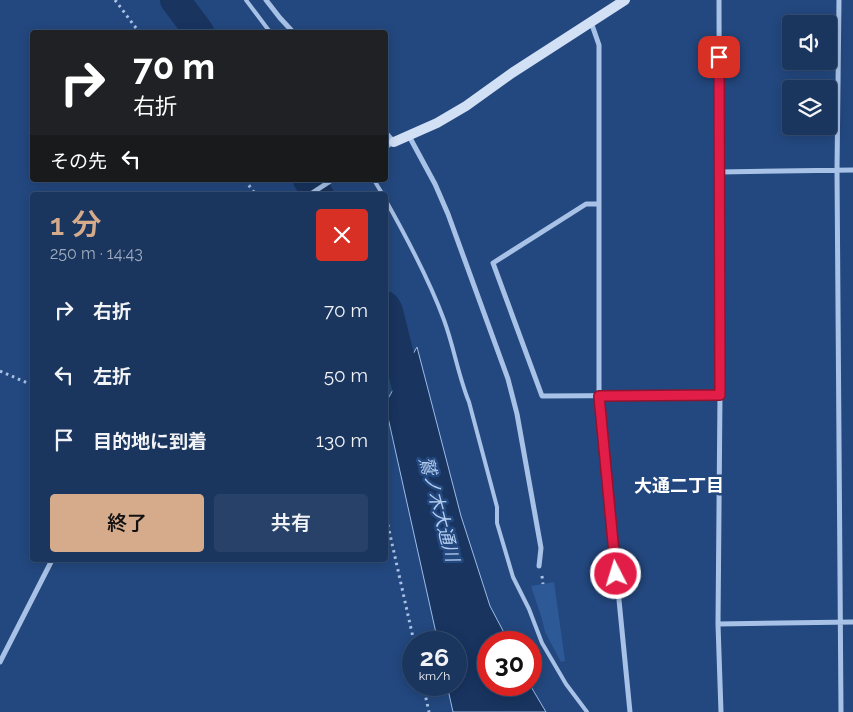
<!DOCTYPE html>
<html lang="ja">
<head>
<meta charset="utf-8">
<style>
  :root { --surface:#1a365f; --page:#274168; --text:#f1f3f6; --muted:#9fabbd; --line:#385074; --accent:#d6ab8b }
  body { margin:0; font-family:Raleway,"Noto Sans JP",sans-serif; background:var(--page); color:var(--text); height:100vh; display:flex; flex-direction:column; font-size:19px; white-space:nowrap }
  * { box-sizing:border-box; margin:0 }
  p { font-size:16px; color:var(--muted) }
  .icon { flex:none; width:28px; height:28px; fill:none; stroke:currentColor; stroke-width:2; stroke-linecap:round; stroke-linejoin:round }
  .map { position:relative; flex:1; overflow:hidden }
  .panel { position:absolute; left:30px; top:192px; width:358px; height:370px; display:flex; flex-direction:column; background:var(--surface); border-radius:5px; box-shadow:0 2px 12px #0003,0 0 0 1px var(--line) }
  .panel>* { flex:none }
  .guide { position:absolute; left:30px; top:30px; width:358px; height:152px; border-radius:5px; box-shadow:0 2px 12px #0003,0 0 0 1px var(--line); background:#202124; color:#fff; overflow:hidden }
  .controls { position:absolute; left:782px; top:15px; display:grid; gap:10px }
  .controls a { display:grid; place-items:center; width:55px; height:55px; border-radius:5px; background:var(--surface); box-shadow:0 2px 12px #0003,0 0 0 1px var(--line); font-size:25px }
  .speed { position:absolute; left:402px; top:631px; display:flex; gap:10px; font-size:25px; font-weight:700; text-align:center }
  .speed>* { display:grid; place-content:center; width:65px; height:65px; border-radius:50%; background:var(--surface); box-shadow:0 2px 12px #0003,0 0 0 1px var(--line); line-height:1 }
  .speed small { font-size:12px; font-weight:400 }
  .speed .limit { border:8px solid #d22; background:#fff; color:#111 }
  .pin { position:absolute; display:grid; place-items:center; width:42px; height:42px; color:#fff; margin:-21px; border-radius:10px; box-shadow:0 2px 8px #0006 }
  .me { position:absolute; width:55px; margin:-28px; rotate:355deg; stroke-linejoin:round; filter:drop-shadow(0 0 4px #0008) }
  .turn { display:flex; align-items:center; gap:18px; height:105px; padding:0 20px; font-size:22px }
  .turn .icon { width:65px; height:65px; stroke-width:2.5 }
  .turn b { display:block; font-size:35px; line-height:42px }
  .then { display:flex; align-items:center; height:48px; padding:0 20px; background:#0003; gap:10px; font-size:19px }
  .round { display:grid; place-items:center; flex:none; width:52px; height:52px; border-radius:5px; background:var(--page) }
  .headline { display:flex; align-items:center; justify-content:space-between; height:85px; padding:0 20px }
  h1 { font-size:30px; font-weight:600; line-height:38px; color:var(--accent) }
  .primary-button { display:flex; gap:10px; margin-top:auto; padding:10px 20px }
  .primary-button a { flex:1; height:58px; border-radius:5px; background:var(--accent); color:#111; font-size:20px; font-weight:600; line-height:58px; text-align:center }
  .primary-button a+a { background:var(--page); color:var(--text) }
  ul { padding:0; list-style:none }
  li { display:flex; align-items:center; gap:15px; height:65px; padding:0 20px }
  li div { flex:1 }
  li b { display:block; font-size:19px }
  li em { font-style:normal }
  .map>svg:first-child { display:block }
</style>
</head>
<body>
<div class="map">
<svg width="853" height="712" viewBox="0 0 853 712">
  <rect width="100%" height="100%" fill="#23487f"/>
  <path fill="#2d5997" d="M554 582 565 661 561 662 545 632 542 619 531 586Z"/>
  <path fill="#18345f" stroke="#9cbce8" d="M417 347 461 516 490 606 509 642H489V685H530L546 712H453L447 685H456V642H438L385 404Z"/>
  <g fill="none" stroke-linecap="round" stroke-linejoin="round">
    <path stroke="#18345f" stroke-width="30" d="M175 0 199 32
      M308 180 319 195
      M385 306 388 311 413 412"/>
    <path stroke="#a8c2e7" stroke-width="3" stroke-dasharray="2.5 4" stroke-linecap="butt" d="M115 0 139 32
      M245 180 256 195
      M0 371 32 385
      M385 512 414 642
      M542 576 543 584
      M423 685 429 712"/>
    <path stroke="#a8c2e7" stroke-width="4" d="M246 0 270 32
      M374 180 383 195
      M385 199C407 238 429 279 444 320 454 347 458 375 469 402L497 507V523L513 577 529 609 542 643 566 684 587 712"/>
    <path stroke="#a8c2e7" stroke-width="5" d="M266 0 280 18 293 32
      M719 0 720 395 718 624 721 712
      M839 0 837 170 841 712
      M591 22 599 45V396L630 712
      M385 132 394 142 385 147
      M409 136 435 184 448 214 508 379 517 414 541 548 539 566
      M720 172 853 170
      M309 195 332 180
      M598 204H586L493 263 542 396 720 395
      M718 624 853 622
      M0 662 52 560"/>
    <path stroke="#d2e0f6" stroke-width="10" d="M394 142 437 123 466 106 512 73 625 0"/>
  </g>
  <g fill="none" stroke-linecap="round" stroke-linejoin="round">
    <defs>
      <path id="route" d="M616 574 599 396 720 395 719 57"/>
    </defs>
    <use href="#route" stroke="#92132f" stroke-width="12"/>
    <use href="#route" stroke="#e11d48" stroke-width="9"/>
  </g>
  <g text-anchor="middle" stroke-width="5" stroke-linejoin="round" paint-order="stroke">
    <g font-size="18" font-weight="bold" fill="#fff" stroke="#23487f">
      <text x="679" y="492">大通二丁目</text>
    </g>
    <g font-size="18" font-style="italic" fill="#b3ccee" stroke="#23487f">
      <text transform="translate(439 509) rotate(75)" y="6">鷲ノ木大通川</text>
    </g>
  </g>
</svg>
<div class="controls">
<a><svg class="icon" aria-label="sound" viewBox="0 0 24 24"><path d="M4 9h4l5-4v14l-5-4H4zM17 9q2 3 0 6"/></svg></a>
<a><svg class="icon" aria-label="layers" viewBox="0 0 24 24"><path d="M12 4l9 5-9 5-9-5zM3 14l9 5 9-5"/></svg></a>
</div>
<div class="speed"><div>26<small>km/h</small></div><div class="limit">30</div></div>
<div class="pin" style="left:719px;top:57px;background:#d93025"><svg class="icon" aria-label="arrive" viewBox="0 0 24 24"><path d="M6 21V4h12l-3 4 3 4H6"/></svg></div>
<svg class="me" style="left:616px;top:574px" viewBox="-20 -20 40 40"><circle r="17" fill="#e11d48" stroke="#fff" stroke-width="3"/><path d="M0-11L8 9 0 5-8 9z" fill="#fff"/></svg>
<div class="guide">
<div class="turn"><svg class="icon" aria-label="right" viewBox="0 0 24 24"><path d="M7 20v-9h11M14 6l5 5-5 5"/></svg><div><b>70 m</b>右折</div></div>
<div class="then">その先<svg class="icon" aria-label="left" viewBox="0 0 24 24"><path d="M17 20v-9H6M10 6l-5 5 5 5"/></svg></div>
</div>
<section class="panel">
<div class="headline"><div><h1>1 分</h1><p>250 m · 14:43</p></div><a class="round" style="background:#d93025;color:#fff"><svg class="icon" aria-label="close" viewBox="0 0 24 24"><path d="M6 6l12 12M18 6L6 18"/></svg></a></div>
<ul>
<li><svg class="icon" aria-label="right" viewBox="0 0 24 24"><path d="M7 20v-9h11M14 6l5 5-5 5"/></svg><div><b>右折</b></div><em>70 m</em></li>
<li><svg class="icon" aria-label="left" viewBox="0 0 24 24"><path d="M17 20v-9H6M10 6l-5 5 5 5"/></svg><div><b>左折</b></div><em>50 m</em></li>
<li><svg class="icon" aria-label="arrive" viewBox="0 0 24 24"><path d="M6 21V4h12l-3 4 3 4H6"/></svg><div><b>目的地に到着</b></div><em>130 m</em></li>
</ul>
<div class="primary-button"><a>終了</a><a>共有</a></div>
</section>
</div>
</body>
</html>
